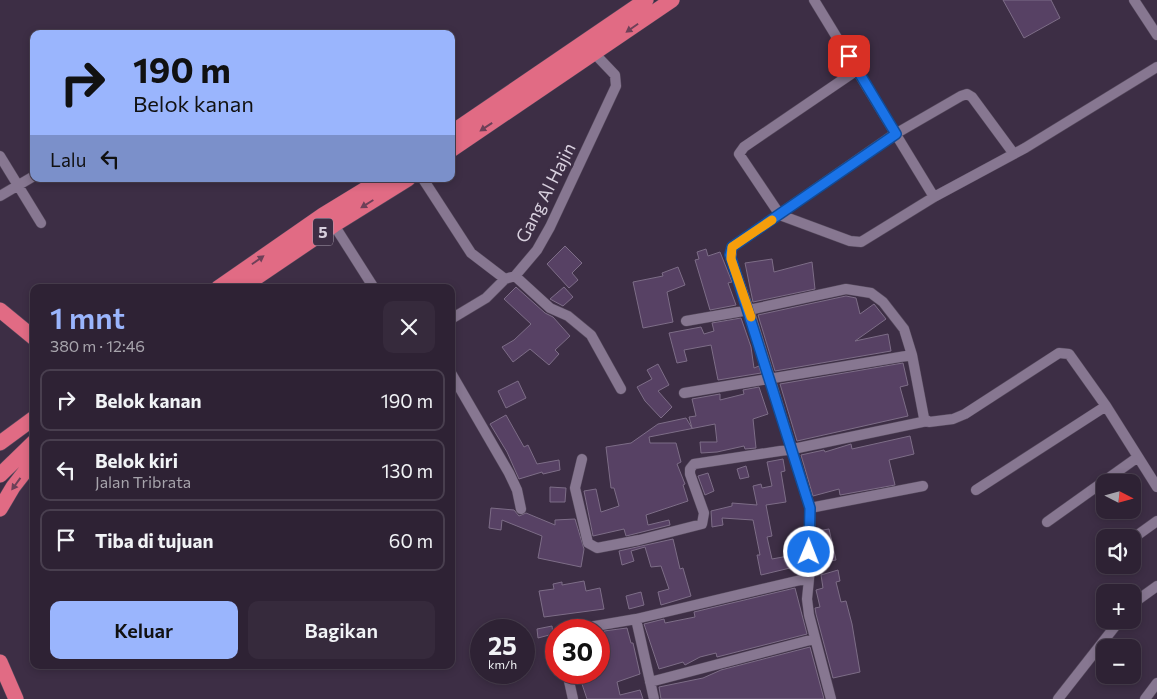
<!DOCTYPE html>
<html lang="id">
<head>
<meta charset="utf-8">
<style>
  :root { --surface:#2e2234; --page:#362a3c; --text:#f1f3f6; --muted:#a7a4ac; --line:#493f4f; --accent:#9ab5fd }
  body { margin:0; font-family:Commissioner,sans-serif; background:var(--page); color:var(--text); height:100vh; display:flex; flex-direction:column; font-size:19px; white-space:nowrap }
  * { box-sizing:border-box; margin:0 }
  p { font-size:16px; color:var(--muted) }
  .icon { flex:none; width:28px; height:28px; fill:none; stroke:currentColor; stroke-width:2; stroke-linecap:round; stroke-linejoin:round }
  .map { position:relative; flex:1; overflow:hidden }
  .details { position:absolute; left:30px; top:284px; width:425px; height:385px; display:flex; flex-direction:column; background:var(--surface); border-radius:10px; box-shadow:0 2px 8px #0003,0 0 0 1px var(--line) }
  .details>* { flex:none }
  .guide { position:absolute; left:30px; top:30px; width:425px; height:152px; border-radius:10px; box-shadow:0 2px 8px #0003,0 0 0 1px var(--line); background:#9ab5fd; color:#111; overflow:hidden }
  .needle { width:32px; rotate:96deg }
  .controls { position:absolute; left:1096px; top:474px; display:grid; gap:10px }
  .controls a { display:grid; place-items:center; width:45px; height:45px; border-radius:10px; background:var(--surface); box-shadow:0 2px 8px #0003,0 0 0 1px var(--line); font-size:25px }
  .speed { position:absolute; left:470px; top:619px; display:flex; gap:10px; font-size:25px; font-weight:700; text-align:center }
  .speed>* { display:grid; place-content:center; width:65px; height:65px; border-radius:50%; background:var(--surface); box-shadow:0 2px 8px #0003,0 0 0 1px var(--line); line-height:1 }
  .speed small { font-size:12px; font-weight:400 }
  .speed .limit { border:8px solid #d22; background:#fff; color:#111 }
  .pin { position:absolute; display:grid; place-items:center; width:42px; height:42px; color:#fff; margin:-21px; border-radius:10px; box-shadow:0 2px 8px #0006 }
  .me { position:absolute; width:55px; margin:-28px; rotate:1deg; stroke-linejoin:round; filter:drop-shadow(0 0 4px #0008) }
  .turn { display:flex; align-items:center; gap:18px; height:105px; padding:0 20px; font-size:22px }
  .turn .icon { width:65px; height:65px; stroke-width:2.5 }
  .turn b { display:block; font-size:35px; line-height:42px }
  .then { display:flex; align-items:center; height:48px; padding:0 20px; background:#0003; gap:10px; font-size:19px }
  .round { display:grid; place-items:center; flex:none; width:52px; height:52px; border-radius:10px; background:var(--page) }
  .overview { display:flex; align-items:center; justify-content:space-between; height:85px; padding:0 20px }
  h1 { font-size:30px; font-weight:600; line-height:38px; color:var(--accent) }
  .cta { display:flex; gap:10px; margin-top:auto; padding:10px 20px }
  .cta a { flex:1; height:58px; border-radius:10px; background:var(--accent); color:#111; font-size:20px; font-weight:600; line-height:58px; text-align:center }
  .cta a+a { background:var(--page); color:var(--text) }
  ul { padding:0; list-style:none }
  li { display:flex; align-items:center; gap:15px; height:62px; margin:0 10px 8px; padding:0 10px; border:2px solid var(--line); border-radius:10px }
  li div { flex:1 }
  li b { display:block; font-size:19px }
  li em { font-style:normal }
  .map>svg:first-child { display:block }
</style>
</head>
<body>
<div class="map">
<svg width="1157" height="699" viewBox="0 0 1157 699">
  <rect width="100%" height="100%" fill="#3d2e45"/>
  <path fill="#574164" stroke="#7d6d87" d="M1003 0H1051L1060 18 1024 38Z
    M565 246 582 263 572 273 578 280 569 288 547 264Z
    M706 249 708 256 720 252 732 282 728 283 736 305 710 310 695 260 699 259 697 252Z
    M772 259 774 272 812 262 815 289 753 302 745 263Z
    M678 267 685 285 667 292 673 322 643 328 633 282 663 276 662 273Z
    M516 287 545 313 553 317 570 336 555 350 559 354 549 365 530 349 513 362 502 347 514 340 531 324 504 299Z
    M564 287 573 297 563 306 550 299Z
    M846 296 856 298 860 314 874 304 886 319 855 341 888 334 891 351 775 371 758 315Z
    M741 318 751 347 754 368 759 366 761 373 718 380 711 345 684 350 687 361 677 363 669 333 701 327 704 334 714 331 712 323Z
    M903 363 908 385 900 387 908 416 797 441 780 384Z
    M658 364 669 385 658 391 672 407 661 418 645 401 637 387 652 379 647 370Z
    M518 381 526 398 506 408 498 391Z
    M759 387 768 414 753 419 756 448 745 449 744 446 717 452 701 453 700 442H717L715 424 649 437 650 443H676L681 462 677 464 685 484 683 485 688 501 646 515 648 525 669 520 670 525 626 536 624 529 593 536 584 491 596 489 601 512 619 506 614 488H611L606 447 631 443 658 424 686 418 692 428 689 417 696 416 692 399 720 394V400L744 394 743 390Z
    M506 415 524 447 528 445 537 464 559 460 560 470 543 474 542 472 519 479 507 452 490 424Z
    M910 436 914 454 889 460 895 485 840 495 839 489 813 496 801 455 824 450 825 452 851 444 852 449Z
    M783 459 785 471 781 472 786 502 766 505 772 536 767 537 772 559 788 556 790 568 761 575 757 555H760L753 520 722 518 723 525 712 527 711 511 732 506V503L757 505 753 486 761 484 762 488 772 486 767 462Z
    M746 466 749 477 740 479 737 469Z
    M708 473 714 491 705 495 698 476Z
    M550 487 566 488 565 502H550Z
    M491 508 514 510 519 516 526 513 555 525V520L575 519 584 549 581 567 538 558 542 536 502 520 501 530 489 528Z
    M829 529 836 560 818 563 817 531Z
    M673 539 680 569 683 568 691 596 661 605 658 592 669 589 661 566 651 567 645 547 631 551 634 561 622 565 619 551Z
    M838 570 840 581 836 582 841 602 846 601 852 624 860 672 833 678 816 614 815 608 820 607 816 590 823 588 821 575Z
    M584 581 586 591 600 588 604 609 544 617 539 591 554 589 553 584 562 582V585Z
    M795 588 807 634 717 657 716 653 700 657 685 665 683 662 659 669 644 624 664 619 665 623 695 617 694 612Z
    M641 592 644 605 629 609 626 596Z
    M552 626 553 634 538 638 537 629Z
    M627 628 631 643H633L640 674 617 682 620 695 640 690 643 699H587L578 672H599V650L608 649 604 631Z
    M810 647 824 699H661L659 687 703 678 721 670Z"/>
  <g fill="none" stroke-linecap="round" stroke-linejoin="round">
    <defs>
      <path id="street" d="M814 0 934 197
        M1134 0 1157 35
        M857 70 744 147 739 154 780 215 850 241 861 242 934 197 1025 148 1157 67
        M0 156 41 223
        M423 179 471 253 505 279
        M0 196 34 176
        M334 225 374 288
        M515 276 550 308 568 316 591 335 621 389
        M451 319 486 298 505 279 515 276 537 250 550 227 616 86 615 75 595 54
        M686 321 749 310 846 289 871 293 883 302 904 329 912 355 924 418 929 422 953 419 965 414 1059 353 1069 354 1106 406 1157 487
        M451 373 509 473 517 490 521 509
        M684 393 912 355
        M582 459 575 488 588 543 597 548 639 540 702 524 704 513 690 474V469L694 464 793 449 927 421
        M976 490 1106 406
        M810 508 923 486
        M1047 522 1138 457
        M1132 539 1157 521
        M1104 559H1105
        M1132 604 1157 586
        M636 619 654 699
        M572 630 636 619 809 578
        M567 672 573 699
        M650 682 814 639
        M831 699 809 615 807 599 810 569V508L749 310 731 259 732 247 890 137 961 96 967 94 972 97 1014 154
        M1058 699 1120 620
        M1145 699 1157 683"/>
      <path id="highway" d="M451 133 646 0
        M451 150 672 0
        M218 288 323 215 382 179
        M241 288 334 225 408 179
        M0 310 34 338
        M0 443 34 418
        M0 475 34 442
        M0 509 13 487 34 460
        M0 662 16 699"/>
    </defs>
    <use href="#street" stroke="#564a5d" stroke-width="11"/>
    <use href="#highway" stroke="#564a5d" stroke-width="16"/>
    <use href="#street" stroke="#877791" stroke-width="10"/>
    <use href="#highway" stroke="#e16b84" stroke-width="15"/>
  </g>
  <defs><path id="oneway-solid" d="M-6-.8H1V-3.2L6.5 0L1 3.2V.8H-6Z" transform="scale(1.25)"/></defs>
  <g fill="#6e4058">
    <use href="#oneway-solid" transform="translate(632 28) rotate(145)"/>
    <use href="#oneway-solid" transform="translate(486 127) rotate(146)"/>
    <use href="#oneway-solid" transform="translate(367 204) rotate(148)"/>
    <use href="#oneway-solid" transform="translate(258 260) rotate(-35)"/>
    <use href="#oneway-solid" transform="translate(16 484) rotate(126)"/>
  </g>
  <g fill="none" stroke-linecap="round" stroke-linejoin="round">
    <defs>
      <path id="route" d="M809 552 810 508 730 255 732 247 896 134 849 56"/>
    </defs>
    <use href="#route" stroke="#114b97" stroke-width="12"/>
    <use href="#route" stroke="#1a73e8" stroke-width="9"/>
    <path stroke="#f59e0b" stroke-width="9" d="M751 317 731 259 732 247 772 220"/>
  </g>
  <g text-anchor="middle" stroke-width="5" stroke-linejoin="round" paint-order="stroke">
    <rect fill="#3d2e45" stroke="#aa9fb0" stroke-width="1" x="313" y="218.5" width="20" height="27" rx="4"/>
    <g font-size="16" font-weight="bold" fill="#d8d0de">
      <text x="323" y="238">5</text>
    </g>
    <g font-size="18" fill="#d8d0de" stroke="#3d2e45">
      <text transform="translate(546 193) rotate(-63)" y="6">Gang Al Hajin</text>
    </g>
  </g>
</svg>
<div class="controls">
<a><svg class="needle" viewBox="-14 -14 28 28"><path d="M0-13l5 13h-10z" fill="#e53935"/><path d="M0 13l5-13h-10z" fill="#a7a4ac"/></svg></a>
<a><svg class="icon" aria-label="sound" viewBox="0 0 24 24"><path d="M4 9h4l5-4v14l-5-4H4zM17 9q2 3 0 6"/></svg></a>
<a>+</a>
<a>−</a>
</div>
<div class="speed"><div>25<small>km/h</small></div><div class="limit">30</div></div>
<div class="pin" style="left:849px;top:56px;background:#d93025"><svg class="icon" aria-label="arrive" viewBox="0 0 24 24"><path d="M6 21V4h12l-3 4 3 4H6"/></svg></div>
<svg class="me" style="left:809px;top:552px" viewBox="-20 -20 40 40"><circle r="17" fill="#1a73e8" stroke="#fff" stroke-width="3"/><path d="M0-11L8 9 0 5-8 9z" fill="#fff"/></svg>
<div class="guide">
<div class="turn"><svg class="icon" aria-label="right" viewBox="0 0 24 24"><path d="M7 20v-9h11M14 6l5 5-5 5"/></svg><div><b>190 m</b>Belok kanan</div></div>
<div class="then">Lalu<svg class="icon" aria-label="left" viewBox="0 0 24 24"><path d="M17 20v-9H6M10 6l-5 5 5 5"/></svg></div>
</div>
<section class="details">
<div class="overview"><div><h1>1 mnt</h1><p>380 m · 12:46</p></div><a class="round"><svg class="icon" aria-label="close" viewBox="0 0 24 24"><path d="M6 6l12 12M18 6L6 18"/></svg></a></div>
<ul>
<li><svg class="icon" aria-label="right" viewBox="0 0 24 24"><path d="M7 20v-9h11M14 6l5 5-5 5"/></svg><div><b>Belok kanan</b></div><em>190 m</em></li>
<li><svg class="icon" aria-label="left" viewBox="0 0 24 24"><path d="M17 20v-9H6M10 6l-5 5 5 5"/></svg><div><b>Belok kiri</b><p>Jalan Tribrata</p></div><em>130 m</em></li>
<li><svg class="icon" aria-label="arrive" viewBox="0 0 24 24"><path d="M6 21V4h12l-3 4 3 4H6"/></svg><div><b>Tiba di tujuan</b></div><em>60 m</em></li>
</ul>
<div class="cta"><a>Keluar</a><a>Bagikan</a></div>
</section>
</div>
</body>
</html>
